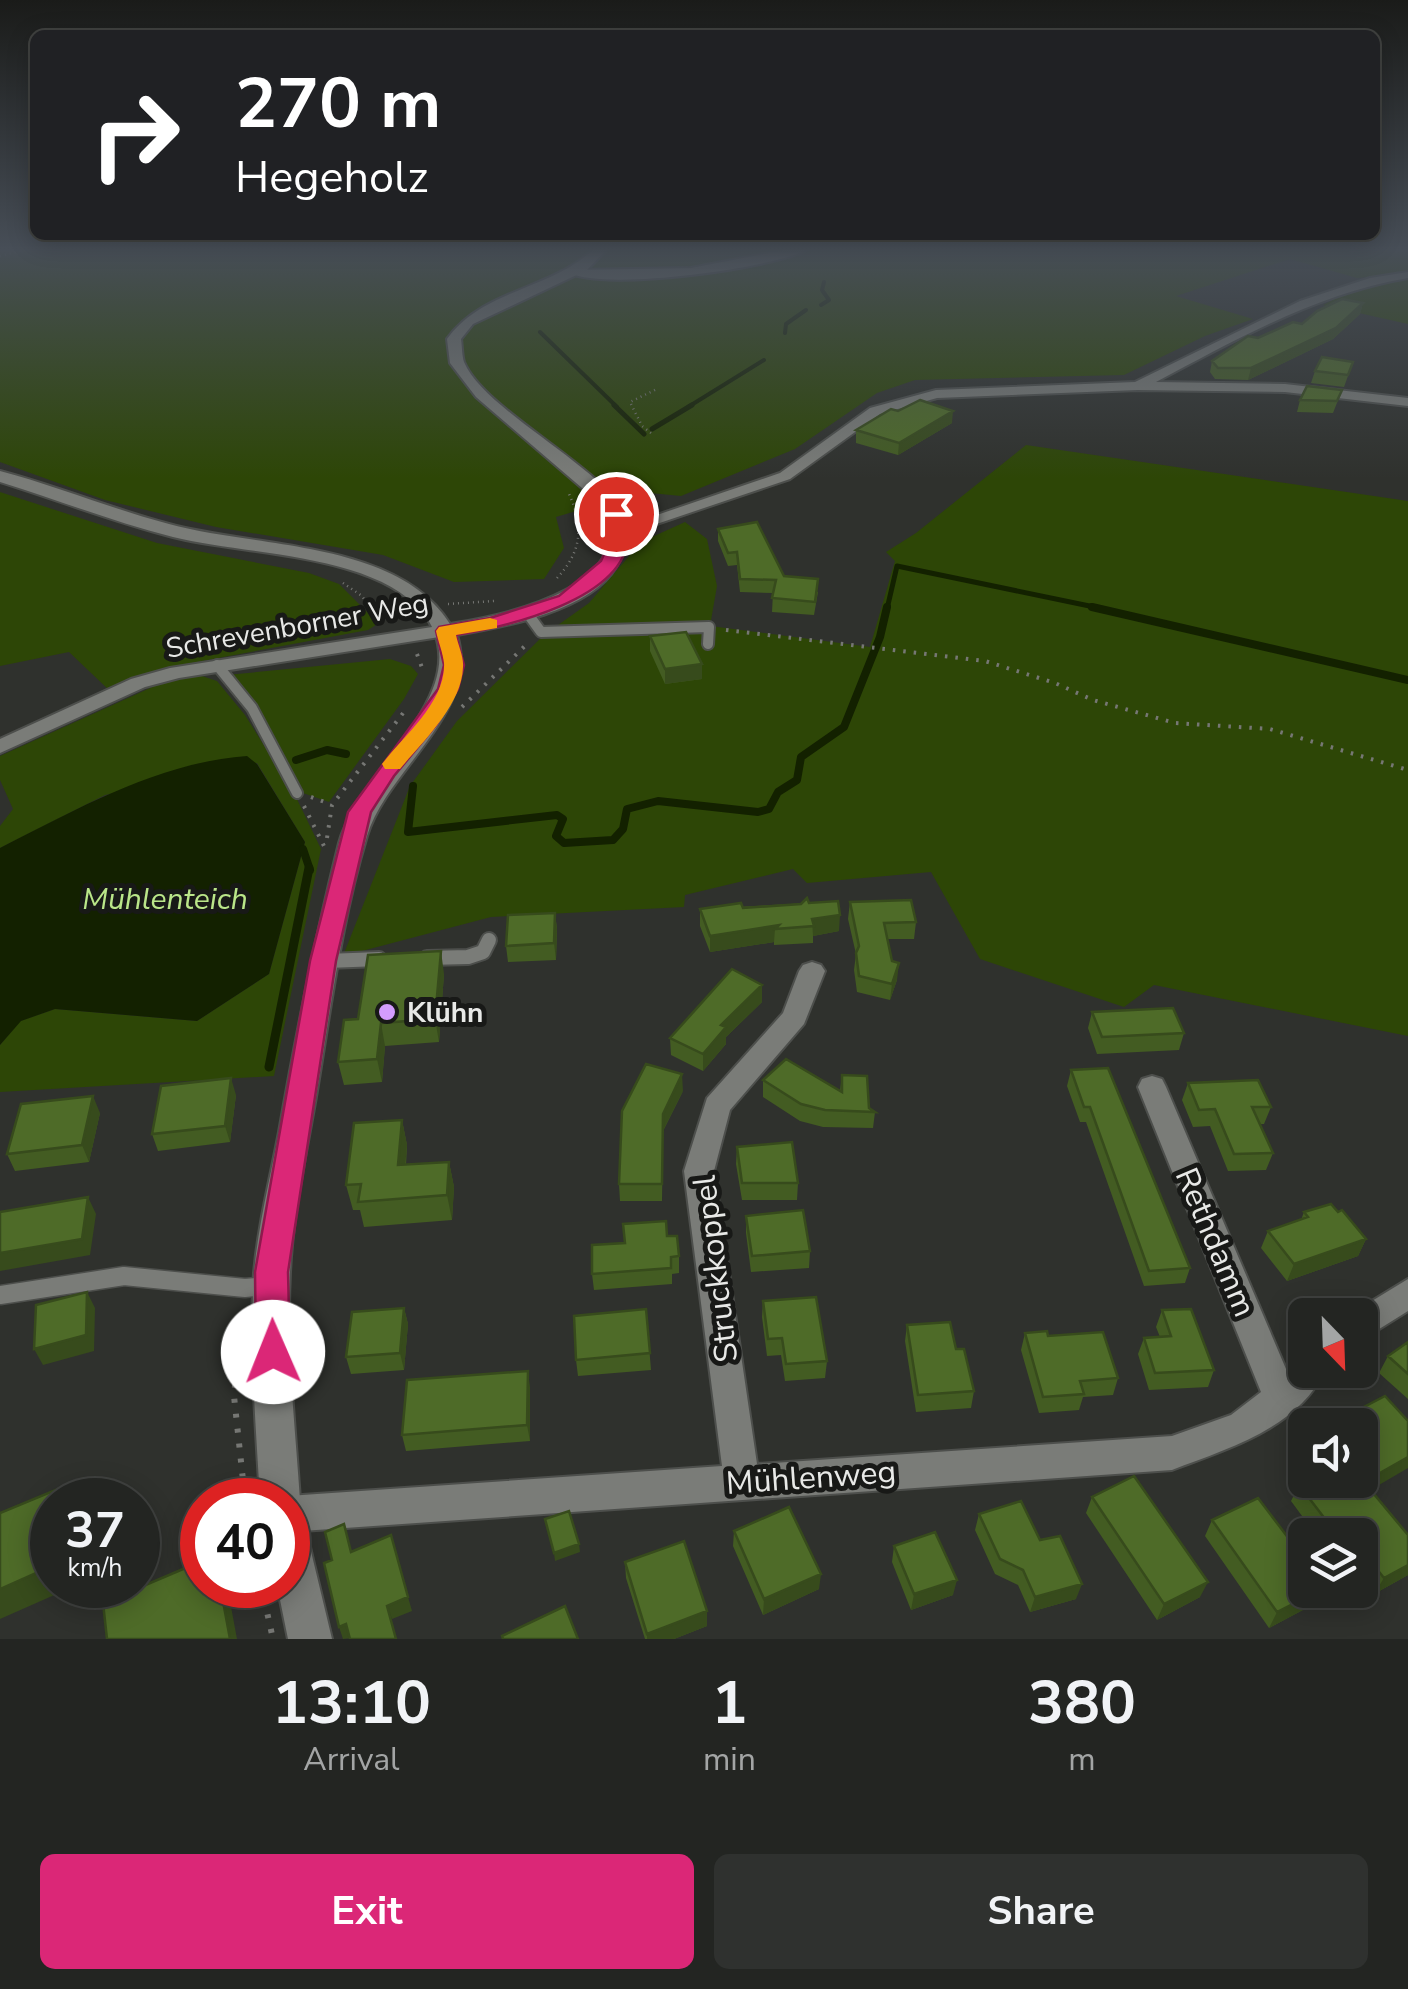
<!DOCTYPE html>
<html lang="en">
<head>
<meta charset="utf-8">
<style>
  :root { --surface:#232522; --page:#2f312f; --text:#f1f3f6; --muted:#a3a5a5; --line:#404240; --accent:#db2777 }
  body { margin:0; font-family:"Nunito Sans",sans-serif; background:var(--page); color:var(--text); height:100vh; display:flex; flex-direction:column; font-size:38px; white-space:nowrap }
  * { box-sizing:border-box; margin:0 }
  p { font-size:32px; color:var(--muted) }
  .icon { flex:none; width:55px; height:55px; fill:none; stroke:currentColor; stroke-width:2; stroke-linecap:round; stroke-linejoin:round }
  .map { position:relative; height:1639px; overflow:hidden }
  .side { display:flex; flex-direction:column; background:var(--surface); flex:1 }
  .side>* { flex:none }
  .banner { position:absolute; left:30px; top:30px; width:1350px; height:210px; border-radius:15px; box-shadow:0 5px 25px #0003,0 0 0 2px var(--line); background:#202124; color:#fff; overflow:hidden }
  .needle { width:65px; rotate:157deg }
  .controls { position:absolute; left:1288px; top:1298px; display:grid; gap:20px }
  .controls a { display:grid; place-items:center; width:90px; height:90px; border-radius:15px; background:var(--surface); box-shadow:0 5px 25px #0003,0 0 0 2px var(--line); font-size:50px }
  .speed { position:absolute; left:30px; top:1478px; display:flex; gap:20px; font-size:50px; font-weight:700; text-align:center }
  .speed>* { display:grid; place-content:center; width:130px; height:130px; border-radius:50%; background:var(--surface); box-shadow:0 5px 25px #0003,0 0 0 2px var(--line); line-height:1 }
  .speed small { font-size:25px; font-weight:400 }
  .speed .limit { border:15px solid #d22; background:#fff; color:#111 }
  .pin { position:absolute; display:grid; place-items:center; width:85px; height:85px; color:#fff; margin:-42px; border:5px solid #fff; border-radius:50%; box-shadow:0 2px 10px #0007 }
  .me { position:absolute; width:110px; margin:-55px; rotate:359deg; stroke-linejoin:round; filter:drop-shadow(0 0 8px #0008) }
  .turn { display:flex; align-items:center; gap:35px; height:210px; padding:0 40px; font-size:45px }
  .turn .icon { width:130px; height:130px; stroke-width:2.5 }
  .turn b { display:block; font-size:70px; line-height:85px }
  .eta { display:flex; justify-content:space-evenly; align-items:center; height:170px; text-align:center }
  .eta b { font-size:60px; font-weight:700; line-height:70px }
  .cta { display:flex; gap:20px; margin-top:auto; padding:20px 40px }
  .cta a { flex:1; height:115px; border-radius:15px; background:var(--accent); color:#fff; font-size:40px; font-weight:700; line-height:115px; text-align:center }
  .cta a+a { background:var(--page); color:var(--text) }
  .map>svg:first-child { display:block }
</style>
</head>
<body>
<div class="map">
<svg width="1408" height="1639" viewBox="0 0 1408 1639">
  <rect width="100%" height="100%" fill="#2f312d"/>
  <path fill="#2d4606" d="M0 249H1408V324L1323 305 1380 276 1357 278 1290 259 1176 296 1253 319 1205 336 1124 375 915 380 877 393 795 449 681 496 640 492 556 517 564 548 544 579 454 582 383 555 216 527 105 500 0 462Z
    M1026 445 1408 501V1036L1154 985 1124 1007 980 959 931 872 807 883 793 869 685 895 684 907 491 917 343 956 410 786 457 721 544 635 589 603 641 542 685 522 707 539 717 586 710 626 870 647 895 561 886 552 916 533Z
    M0 492 157 543 309 573 339 584 369 614 385 619 368 630 186 664 110 691 69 652 0 666Z
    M390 659 411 666 418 674 404 699 329 802 300 792 227 675Z
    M199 675 217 681 245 715 295 795 321 849 274 1076 0 1092V1045L20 1021 55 1009 197 1021 269 974 305 842 257 763 105 795 0 848V826L13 809 0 780V756L159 684Z"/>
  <path fill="#132100" d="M247 756 257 764 305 842 269 974 197 1021 55 1009 21 1021 0 1045V848C77 809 160 762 247 756Z"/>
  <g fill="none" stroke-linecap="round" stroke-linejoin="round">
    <path stroke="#132100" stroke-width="4" d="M821 305 829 300 822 290 824 282
      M540 332 617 407
      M785 333 786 324 806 310
      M688 407 764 360"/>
    <path stroke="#132100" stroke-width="5" d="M614 405 644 434
      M652 429 692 405
      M887 609 897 566 1104 609"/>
    <path stroke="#132100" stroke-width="8" d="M1092 607 1408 680
      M296 760 327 750 346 754
      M413 786 408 832 557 815 563 819 556 836 564 843 613 840 623 829 627 809 658 801 758 812 769 809 778 792 797 780 801 757 844 727 880 637 887 607
      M303 849 310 870"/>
    <path stroke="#132100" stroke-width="9" d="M269 1067 309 868"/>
    <defs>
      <path id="service-far2" d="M528 614 541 632 709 627 708 644
        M217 665 252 708 297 793"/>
      <path id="service-far1" d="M427 958 468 957 483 952 489 940
        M327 961 379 959"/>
      <path id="service" d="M0 1295 124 1276 245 1288 268 1286"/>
      <path id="minor" d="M790 249H808C773 269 605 291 570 273L576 270 691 268Z
        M1408 272V278C1316 294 1237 339 1156 382L1285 384 1408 398V406L1285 392 1138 390 937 398 880 414 790 479 627 534 621 535 613 530 780 473 870 408 936 390 1135 382 1300 301 1370 278Z
        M445 625 452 627V635L179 678 145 687 0 753V739L131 679 170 668Z
        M812 962 821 965 825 971 804 1024 730 1110 714 1171 757 1464 1172 1436 1231 1415 1261 1392 1138 1087 1142 1079 1152 1076 1162 1079 1166 1087 1286 1369 1305 1356V1370H1325C1299 1428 1227 1449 1172 1470L288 1532V1500H278L288 1496 722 1466 684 1171 707 1098 783 1013 799 971 803 965Z
        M1408 1279V1311L1360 1341V1315H1349Z"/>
      <path id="tertiary" d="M594 249H607L587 270 473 324 461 339C462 346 462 356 464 362 485 413 619 475 628 523 631 539 624 553 616 567 590 611 504 627 457 635 481 712 387 769 367 836 342 918 331 1007 317 1091 307 1151 293 1211 290 1272 286 1348 295 1424 300 1500L294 1514 288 1517V1500H260C256 1425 249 1349 254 1273 258 1226 270 1179 279 1132 296 1035 315 939 339 843 358 771 485 687 422 612 374 553 243 555 173 537 114 522 58 500 0 482V471C57 486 112 509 169 524 255 548 398 540 450 624 508 615 652 584 596 500L476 397 450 363 447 339C483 289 551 290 594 249Z
        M288 1522 303 1528 309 1543 332 1639H288L277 1585H288Z"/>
    </defs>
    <use href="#service-far2" stroke="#4d4f4c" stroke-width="14"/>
    <use href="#service-far1" stroke="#4d4f4c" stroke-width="18"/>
    <use href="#service" stroke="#4d4f4c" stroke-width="21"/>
    <use href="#minor" stroke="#4d4f4c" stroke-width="4"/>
    <use href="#tertiary" stroke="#4d4f4c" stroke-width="4"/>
    <path stroke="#767774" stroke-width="2.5" stroke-dasharray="1 4" stroke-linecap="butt" d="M0 256 27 249
      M651 433 642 426 630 402 657 389
      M557 578C582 551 584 527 569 494
      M343 583 362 596 371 609
      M448 604 494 601"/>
    <path stroke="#767774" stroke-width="4" stroke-dasharray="2.5 8" stroke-linecap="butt" d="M369 607 372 611 406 616
      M726 630 985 661 1055 683 1093 700 1175 723 1270 729 1408 770
      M417 654 424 673
      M462 707 527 644
      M311 797 330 804
      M304 806 324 846
      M327 838 332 805 407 708"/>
    <path stroke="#767774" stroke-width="6" stroke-dasharray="4 11" stroke-linecap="butt" d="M238 1354 234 1396 245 1499
      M261 1585 273 1639"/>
    <use href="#service-far2" stroke="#7a7c78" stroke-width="10"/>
    <use href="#service-far1" stroke="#7a7c78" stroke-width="14"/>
    <use href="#service" stroke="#7a7c78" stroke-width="18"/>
    <use href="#minor" fill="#7a7c78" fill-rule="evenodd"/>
    <use href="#tertiary" fill="#7a7c78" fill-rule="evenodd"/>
  </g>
  <path fill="#435c22" d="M1363 303 1360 314 1333 339 1248 380 1215 379 1210 372 1212 361 1302 324Z
    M1353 362 1344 387 1311 383 1315 371Z
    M1342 390 1333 413 1297 412 1300 400Z
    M952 423 898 455 856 443V430Z
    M718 529 784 576 818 592 814 615 772 612 773 593 740 592 737 565 728 566 718 541Z
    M650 636 702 679 665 684 650 651Z
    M850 902 916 922 914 939H887L897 980 890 1000 857 992 854 970 856 954 848 919Z
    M809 903 839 931 813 936V943L774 945V942L710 952 700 926V909Z
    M555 913 557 929 556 960 508 962 506 946Z
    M444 974 439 1042 385 1046 382 1082 344 1085 338 1062 358 1019Z
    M762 985V1002L726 1037V1044L703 1071 671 1055 670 1038Z
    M1092 1012 1184 1033 1179 1050 1097 1054 1088 1028Z
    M1071 1070 1190 1268 1185 1283 1144 1286 1086 1122H1080L1067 1086Z
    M842 1075 869 1108 875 1112 873 1128 823 1127 800 1121 763 1097V1080L840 1091Z
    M1188 1083 1271 1107 1264 1124H1260L1273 1153 1266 1170 1228 1171 1210 1126 1193 1127 1182 1100Z
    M683 1091 663 1131 662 1201H620L619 1184Z
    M236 1095 230 1142 158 1151 152 1134Z
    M100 1113 89 1162 15 1171 7 1154Z
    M402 1120 407 1145 406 1165 449 1162 454 1187 452 1220 364 1227 360 1210H353L346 1185Z
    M737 1147 798 1183 797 1200H742L736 1164Z
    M1304 1212H1338L1366 1239 1358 1256 1287 1281 1261 1248 1268 1231 1301 1220Z
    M746 1216 810 1251 809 1268 751 1272 746 1233Z
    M667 1236 679 1256V1273L672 1274V1284L594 1290 592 1274 624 1243Z
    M763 1301 827 1361 825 1378 785 1381 781 1355 767 1356 762 1317Z
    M404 1308 408 1324 404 1370 351 1374 346 1357Z
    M646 1309 651 1370 578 1376 576 1360Z
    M1162 1310 1214 1370 1208 1387 1149 1390 1138 1354 1144 1338 1160 1337 1156 1327Z
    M907 1325 956 1349 974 1391 971 1408 916 1412 905 1341Z
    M1025 1333 1048 1336 1118 1378 1113 1395 1083 1397 1079 1410 1039 1413 1021 1350Z
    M1408 1342V1399L1379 1373 1388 1356Z
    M530 1387V1441L406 1451 402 1435Z
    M1385 1396 1370 1490 1408 1535V1575L1374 1594 1360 1576V1535H1316L1291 1501 1296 1491 1293 1488 1301 1472 1305 1470V1480H1360V1425H1339L1343 1418Z
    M1092 1497 1200 1597 1157 1620 1086 1513Z
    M979 1514 1040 1540 1076 1599 1030 1612 1018 1585 995 1574 975 1530Z
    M1212 1520 1316 1603 1269 1628 1205 1536Z
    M734 1531 819 1589 763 1615 733 1546Z
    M894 1546 953 1595 911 1610 892 1562Z
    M625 1562 707 1626 674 1639H645L626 1578Z"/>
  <path fill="#374b1c" d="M1363 303 1360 314 1333 339 1248 380 1251 368Z
    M953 411 952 423 898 455 899 443Z
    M702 664V679L665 684V669Z
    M555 913 557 929 556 960 554 943Z
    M840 915 839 931 813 936 812 919Z
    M779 925 775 929 774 942 710 952V936Z
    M441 951 444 974 439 1042 435 1019Z
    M899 963 897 980 890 1000 892 984Z
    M762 985V1002L726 1037V1044L703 1071V1054L721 1025Z
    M381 1023 385 1046 382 1082 377 1059Z
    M682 1074 683 1091 663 1131 662 1201 663 1114Z
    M231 1078 236 1095 230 1142 225 1126Z
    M93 1096 100 1113 89 1162 82 1145Z
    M402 1120 407 1145 403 1191 398 1165Z
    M449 1162 454 1187 452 1220 447 1195Z
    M88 1197 96 1214 90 1255 0 1271V1253Z
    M1366 1239 1358 1256 1287 1281 1294 1264Z
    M87 1292 95 1308 94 1351 43 1365 34 1349Z
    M404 1308 408 1324 404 1370 400 1353Z
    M528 1371 530 1387V1441L527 1425Z
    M1408 1457V1468L1355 1499 1364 1482Z
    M82 1479 93 1500H85Z
    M1341 1523 1334 1535H1328L1332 1528Z
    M579 1544 580 1552 555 1561 554 1553Z
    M1408 1565V1575L1374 1594 1384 1578Z
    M52 1566V1585H77L0 1619V1589Z
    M821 1574 819 1589 763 1615 764 1599Z
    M957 1580 953 1595 911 1610 914 1594Z
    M1208 1582 1200 1597 1157 1620 1164 1604Z
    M1082 1584 1076 1599 1030 1612 1035 1597Z
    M220 1585H227L237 1639H230Z
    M1320 1590H1324L1316 1603 1269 1628 1277 1612Z
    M408 1597 412 1611 392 1619 387 1606Z
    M707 1611V1626L674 1639H647V1634Z
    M346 1624 351 1638 343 1639 339 1627Z"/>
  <path fill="#4e6b28" stroke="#374b1c" stroke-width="2.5" d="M1342 299 1363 303 1336 328 1251 368H1218L1212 361 1248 336 1258 338 1293 322 1302 324 1317 311Z
    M1322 357 1353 362 1348 375 1315 371Z
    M1307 386 1342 390 1337 401 1300 400Z
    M920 400 953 411 899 443 856 430 891 409 898 411Z
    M757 522 784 576 818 579 815 602 772 598 776 580 740 579 737 552 728 553 718 529Z
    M686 632 702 664 665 669 650 636Z
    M807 898 809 903 838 901 840 915 812 919 814 926 775 929 779 925 710 936 700 909 741 903 743 908 801 904Z
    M911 900 916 922 884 923 892 961 899 963 892 984 859 976 856 953 859 946 850 902Z
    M555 913 554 943 506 946 508 915Z
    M441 951 435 1019 381 1023 377 1059 338 1062 344 1020 358 1019 368 955Z
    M732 969 762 985 721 1025 726 1027 703 1054 670 1038Z
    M1173 1008 1184 1033 1102 1037 1092 1012Z
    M786 1059 842 1092V1075L867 1076 869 1108 875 1112 825 1110 801 1104 763 1080Z
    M646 1064 682 1074 663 1114 662 1184H619L622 1111Z
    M1108 1068 1190 1268 1149 1271 1090 1107H1084L1071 1070Z
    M231 1078 225 1126 152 1134 161 1086Z
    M1258 1080 1271 1107H1252L1273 1153 1234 1154 1215 1109 1199 1110 1188 1083Z
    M93 1096 82 1145 7 1154 21 1104Z
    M402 1120 398 1165 449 1162 447 1195 358 1202 361 1184 346 1185 354 1123Z
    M792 1142 798 1183H742L737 1147Z
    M88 1197 82 1239 0 1253V1212Z
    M1331 1204 1338 1212 1342 1210 1366 1239 1294 1264 1268 1231 1308 1217 1304 1212Z
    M803 1210 810 1251 752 1256 746 1216Z
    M666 1221 667 1236H677L679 1256 671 1257V1268L592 1274V1245L625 1243 623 1224Z
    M87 1292 86 1335 34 1349 36 1305Z
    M816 1297 827 1361 786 1364 782 1338 768 1339 763 1301Z
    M404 1308 400 1353 346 1357 352 1312Z
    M646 1309 650 1353 576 1360 574 1316Z
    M1191 1309 1214 1370 1155 1373 1144 1338 1171 1336 1162 1310Z
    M950 1322 956 1349H964L974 1391 918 1395 907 1325Z
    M1047 1331 1048 1336 1103 1332 1118 1378 1080 1381 1084 1394 1043 1397 1025 1333Z
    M1408 1342V1374L1388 1356Z
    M528 1371 527 1425 402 1435 407 1380Z
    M1385 1396 1408 1421V1457L1364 1482 1408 1535V1565L1384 1578 1360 1548V1535H1350L1341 1523 1332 1528 1299 1485 1308 1480H1360V1442L1363 1441 1360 1438V1425H1349L1343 1418Z
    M1134 1476 1208 1582 1164 1604 1092 1497Z
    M82 1479 85 1500H52V1566L0 1589V1513Z
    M1258 1498 1305 1560V1590H1320L1277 1612 1212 1520Z
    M1021 1501 1040 1540 1060 1536 1082 1584 1035 1597 1023 1570 1000 1559 979 1514Z
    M789 1507 821 1574 764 1599 734 1531Z
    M569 1511 579 1544 554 1553 545 1519Z
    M344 1524 351 1552 391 1535 408 1597 387 1606 396 1639H350L346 1624 339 1627 324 1563 332 1560 325 1532Z
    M935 1532 957 1580 914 1594 894 1546Z
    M684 1541 707 1611 647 1634 625 1562Z
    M202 1561V1585H220L230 1639H107L103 1603Z
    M565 1606 578 1639H503L502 1636Z"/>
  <linearGradient id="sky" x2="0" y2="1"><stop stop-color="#1a1b19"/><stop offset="0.52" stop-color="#474e57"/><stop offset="1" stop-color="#474e57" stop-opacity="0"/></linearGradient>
  <rect width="1408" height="479" fill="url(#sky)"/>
  <path fill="#db2777" stroke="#8e194d" stroke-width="2.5" d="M616 509 624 514C626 521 628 530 628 537 625 600 505 627 456 635L464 665 458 689 437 724 394 776 371 812 336 961 288 1272 290 1352 285 1362 273 1367 261 1362 256 1352 255 1272 310 961 348 812 438 689 444 665 436 631 439 627 490 618 559 596 601 561 611 539 608 514Z"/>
  <path fill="#f59e0b" d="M490 618 497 620V628L456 635C458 645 464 657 463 667 462 705 423 741 400 769H385L382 764C403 736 446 702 444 663 443 653 438 641 436 631L439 627Z"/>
  <circle fill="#d39cfd" stroke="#181917" stroke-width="4" cx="387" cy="1012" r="10"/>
  <g text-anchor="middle" stroke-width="10" stroke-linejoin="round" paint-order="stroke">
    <g font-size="28" fill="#e8e9e7" stroke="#181917">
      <text transform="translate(297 625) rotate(-10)" y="10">Schrevenborner Weg</text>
    </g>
    <g font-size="28" font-weight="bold" fill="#e8e9e7" stroke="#181917" text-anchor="start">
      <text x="407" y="1022">Klühn</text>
    </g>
    <g font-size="30" font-style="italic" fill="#bae689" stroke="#181917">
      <text x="165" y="909">Mühlenteich</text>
    </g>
    <g font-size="32" fill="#e8e9e7" stroke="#181917">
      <text transform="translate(1216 1242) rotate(67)" y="11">Rethdamm</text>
      <text transform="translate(715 1269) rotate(-97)" y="11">Struckkoppel</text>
      <text transform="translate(811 1477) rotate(-4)" y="11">Mühlenweg</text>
    </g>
  </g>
</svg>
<div class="controls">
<a><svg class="needle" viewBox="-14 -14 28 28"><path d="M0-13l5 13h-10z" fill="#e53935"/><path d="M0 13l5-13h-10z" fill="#a3a5a5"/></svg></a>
<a><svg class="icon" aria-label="sound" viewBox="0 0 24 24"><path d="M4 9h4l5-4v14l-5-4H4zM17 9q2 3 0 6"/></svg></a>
<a><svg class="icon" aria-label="layers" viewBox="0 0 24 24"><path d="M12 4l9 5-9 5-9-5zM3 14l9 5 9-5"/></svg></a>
</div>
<div class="speed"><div>37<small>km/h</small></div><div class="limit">40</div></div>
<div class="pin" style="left:616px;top:514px;background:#d93025"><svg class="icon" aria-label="arrive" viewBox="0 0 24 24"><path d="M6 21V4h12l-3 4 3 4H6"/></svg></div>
<svg class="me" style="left:273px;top:1352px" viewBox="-20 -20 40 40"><circle r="19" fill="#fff"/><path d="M0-13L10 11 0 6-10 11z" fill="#db2777"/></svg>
<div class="banner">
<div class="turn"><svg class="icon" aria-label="right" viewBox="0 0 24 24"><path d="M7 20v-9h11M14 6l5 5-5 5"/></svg><div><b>270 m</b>Hegeholz</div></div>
</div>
</div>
<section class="side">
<div class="eta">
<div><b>13:10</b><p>Arrival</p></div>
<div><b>1</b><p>min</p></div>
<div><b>380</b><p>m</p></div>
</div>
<div class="cta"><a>Exit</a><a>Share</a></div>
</section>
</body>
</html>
